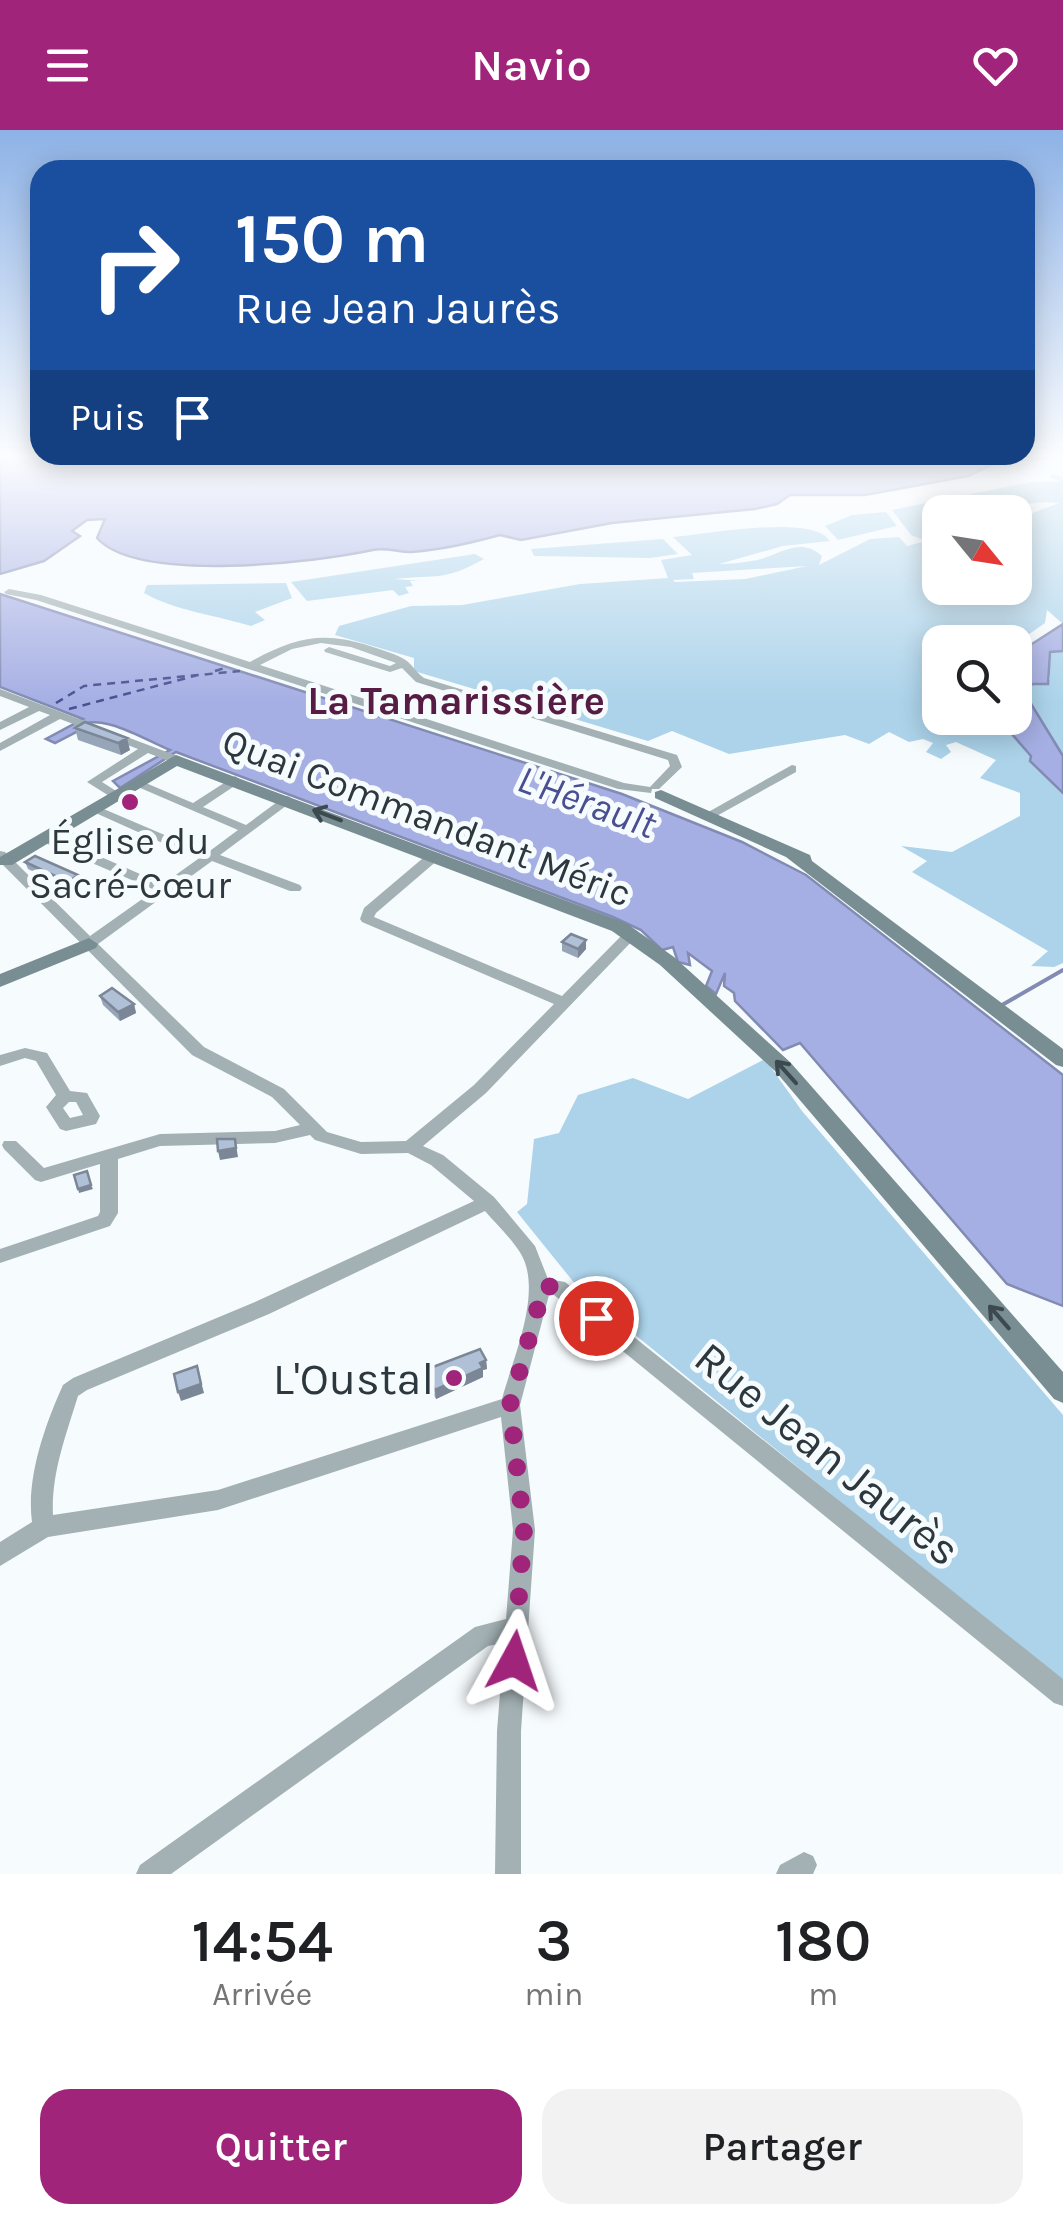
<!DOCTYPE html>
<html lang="fr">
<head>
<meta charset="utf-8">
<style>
  :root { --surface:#fff; --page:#f2f2f2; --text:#202124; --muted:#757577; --accent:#9f247a }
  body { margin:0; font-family:Karla,sans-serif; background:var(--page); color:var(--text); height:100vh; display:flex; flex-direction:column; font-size:38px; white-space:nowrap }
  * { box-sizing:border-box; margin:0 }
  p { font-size:32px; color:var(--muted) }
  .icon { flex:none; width:55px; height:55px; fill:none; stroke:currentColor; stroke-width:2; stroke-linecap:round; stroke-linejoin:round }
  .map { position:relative; height:1744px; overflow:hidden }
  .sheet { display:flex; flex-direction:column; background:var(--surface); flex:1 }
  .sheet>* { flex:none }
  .top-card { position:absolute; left:30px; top:30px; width:1005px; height:305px; border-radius:30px; box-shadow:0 5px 25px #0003; background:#1a4fa0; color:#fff; overflow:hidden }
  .needle { width:65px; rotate:120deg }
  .fabs { position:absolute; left:922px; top:365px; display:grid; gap:20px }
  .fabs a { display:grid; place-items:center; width:110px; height:110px; border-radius:20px; background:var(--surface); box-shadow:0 5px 25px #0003; font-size:50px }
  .pin { position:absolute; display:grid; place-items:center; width:85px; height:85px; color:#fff; margin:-42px; border:5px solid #fff; border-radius:50%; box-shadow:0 2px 10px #0007 }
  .me { position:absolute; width:110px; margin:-55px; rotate:5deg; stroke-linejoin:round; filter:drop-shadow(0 0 8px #0008) }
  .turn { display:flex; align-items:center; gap:35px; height:210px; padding:0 40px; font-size:45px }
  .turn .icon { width:130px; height:130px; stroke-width:2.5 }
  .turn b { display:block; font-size:70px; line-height:85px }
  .then { display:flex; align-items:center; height:95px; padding:0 40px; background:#0003; gap:20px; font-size:38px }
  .eta { display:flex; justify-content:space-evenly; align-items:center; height:170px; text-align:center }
  .eta b { font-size:60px; font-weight:600; line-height:70px }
  .primary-button { display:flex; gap:20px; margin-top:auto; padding:20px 40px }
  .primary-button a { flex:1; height:115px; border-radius:30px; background:var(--accent); color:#fff; font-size:40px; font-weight:600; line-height:115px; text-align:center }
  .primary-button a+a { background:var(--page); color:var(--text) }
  header { display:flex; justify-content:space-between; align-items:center; height:130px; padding:0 40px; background:var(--accent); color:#fff; font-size:45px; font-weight:600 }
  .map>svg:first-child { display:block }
</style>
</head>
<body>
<header><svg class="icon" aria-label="menu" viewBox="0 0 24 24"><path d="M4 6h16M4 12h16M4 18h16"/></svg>Navio<svg class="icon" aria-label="heart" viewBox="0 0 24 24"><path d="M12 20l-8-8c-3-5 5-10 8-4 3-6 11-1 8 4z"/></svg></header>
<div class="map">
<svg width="1063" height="1744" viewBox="0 0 1063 1744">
  <rect width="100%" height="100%" fill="#f6fbfe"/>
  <path fill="#acd3ea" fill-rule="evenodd" d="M1053 344 1063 347V494L1047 480 1045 493 1015 514 940 512V588H998L1032 626 1030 631 1063 663V833L1054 837 1031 836 1048 821 912 742 927 731 901 716 952 722 1020 686V663L980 648 996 630 956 612 946 615 951 622 941 629 926 622 933 613 923 609 909 612 889 602 869 614 845 605 729 624 672 601 648 611 414 541V528L335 505 339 496 411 476 462 475 580 454 668 448 661 430 692 425 673 407C706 405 813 383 830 411L783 416 719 434C730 434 741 433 751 431 775 429 798 404 822 426L819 435 870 409 899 407 907 416 926 411 911 405 892 380 1031 352H1061L1049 347ZM990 371 994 372 974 382C1007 382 1026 369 1059 373L1015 390V458H940V404L935 401 940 399V382H971ZM807 436 745 449 675 452 673 450 694 449 692 443Z
    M886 382 897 396 838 410 825 396 852 385Z
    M663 409 678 424 650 428 534 426 531 419Z
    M475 424 484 429C442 452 439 444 395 449L421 451H410L413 456 405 457 409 463 399 466 393 460 307 471 291 452Z
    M286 453 292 468 255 482 265 490 251 496C215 485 176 481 144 463L147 455Z
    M1063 521V626L1025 564 1032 554 1050 550 1049 522Z
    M765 929 802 981 1063 1285V1553L580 1160 517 1082 527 1074 534 1009 559 1003 578 965 633 948 688 969Z"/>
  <path fill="#a6afe4" stroke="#828bb2" stroke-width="2.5" d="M0 328H1050L998 332 968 346 865 365H790L777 374 755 379 612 393 521 410 500 405C471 413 442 420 411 422 398 422 384 417 373 420 317 432 138 454 97 408L105 389 87 390 72 401 80 406 44 431 0 444Z
    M0 464 622 664 742 712 806 745 1063 945V1176L1007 1154 800 913 783 920 735 871 734 863 724 856 725 843 716 864 706 856 712 841 688 823 690 835 678 832 673 817 662 820 641 800 613 787 176 622 120 658 113 651 170 620C145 610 102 582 78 596L82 599 55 613 46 609 83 589 0 557Z
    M1063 494V521L1050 522 1048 554H1032L1025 564 1063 626V663L1030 631 1031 626 998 588H1015V544L1023 534 1021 521Z"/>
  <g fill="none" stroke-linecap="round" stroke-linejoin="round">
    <path stroke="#828bb2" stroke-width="4" d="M1002 875 1063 840"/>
    <path stroke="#494f91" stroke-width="2.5" stroke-dasharray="8 6" stroke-linecap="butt" d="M215 541 228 537
      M56 573 84 556 240 541
      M69 579 198 545"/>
    <path fill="#a3b1b4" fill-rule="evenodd" d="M9 459 41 465 250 532C293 508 322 500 370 516 382 520 397 524 407 531 413 536 417 543 424 548L677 625 682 637 659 659H652L651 663 618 659 36 470 6 464 4 462ZM321 513 351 517 396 533 390 536 329 517 324 520 325 522 390 542 402 538 416 552 668 630 670 636 650 657 624 653 260 535 292 519Z
      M0 559 180 627 182 630 176 634 148 623 102 652 124 666 122 669H114L87 652 138 619 60 589 0 621V613L50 585 39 581 0 600V592L29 577 0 566Z
      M792 635 796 636V642L713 688H705L703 685Z
      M235 646 241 650 239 653 203 677 246 695 284 667 288 666 294 670 220 725 300 755 302 758 300 761H290L212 731 98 814 204 917 284 959 327 1002 361 1012 406 1011 474 955 554 874 362 792 360 789 364 778 429 723H439L441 726 439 729 376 783 374 787 562 866 626 801H636L638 804 636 807 486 963 423 1016 443 1025 494 1067 535 1116 548 1149 565 1152 1063 1549V1576L1054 1573 554 1165H549L520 1275 535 1400 521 1601V1744H495L497 1601 504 1513 488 1516 171 1744H136L140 1735 475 1497 506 1489 513 1400 501 1287 218 1380 48 1407 0 1436V1412L32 1392C26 1348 45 1295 63 1255L73 1248 255 1172 474 1071 431 1035 408 1023 361 1024 315 1010 310 1005 275 1013 160 1016 118 1029V1083L110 1096 0 1133V1119L98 1086 100 1082V1034L41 1052 35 1050 4 1019 2 1015 4 1011H16L44 1038 160 1004 275 1001 300 995 272 967 192 925 0 732V721L5 722 90 806 155 760 43 712 42 709 43 706H53L163 754 198 729 89 680 95 676 99 677 207 723 238 700 131 654 137 650 141 651 193 673ZM485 1081C497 1095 512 1109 521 1124 543 1162 513 1228 502 1269L218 1360 53 1385C51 1344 66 1305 78 1266L87 1260 269 1184Z
      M25 918 47 923 70 961 87 963 100 986 96 994 66 1001 60 999 46 977 56 965 36 931 25 928 0 936V925ZM69 972H76L83 985 70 988 63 978Z
      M804 1722 813 1726 817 1735 813 1744H776L780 1735Z"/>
    <path fill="#798e92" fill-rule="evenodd" d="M176 625 626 793 674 827 790 932 1063 1242V1273L1054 1269 776 942 660 835 612 801 177 636 12 735H0V727Z
      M661 660 810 725 812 731 1063 919V937L1056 935 786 727 655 668V662Z
      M89 808 98 814 96 818 0 857V844Z"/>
  </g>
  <path fill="#97a5b8" d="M85 592 130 620 121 625 78 610 75 598Z
    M119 706 121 715 111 721H100L98 712Z
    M25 732 78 745 80 752 70 759 28 739Z
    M586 810V819L578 828 562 821V812Z
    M100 866 134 874 136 883 120 891 103 875Z
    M486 1230 487 1239 483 1240V1247L436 1269 426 1249 425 1240Z"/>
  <path fill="#7b8696" d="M127 608 130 620 121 625 118 613Z
    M119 706 121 715 111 721 109 713Z
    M78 745 80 752 70 759 68 752Z
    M586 810V819L578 828V819Z
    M134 874 136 883 120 891 118 882Z
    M235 1009 238 1027 220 1030 218 1021Z
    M91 1055 93 1059 79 1063 78 1059Z
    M486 1230 487 1239 483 1240V1247L436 1269 435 1260Z
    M197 1236 204 1263 181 1271 178 1262Z"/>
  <path fill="#b0c0d6" stroke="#7b8696" stroke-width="2.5" d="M85 592 127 608 118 613 75 598Z
    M97 697 119 706 109 713 98 712Z
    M35 726 78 745 68 752 25 732Z
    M571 804 586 810 578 819 562 812Z
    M112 858 134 874 118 882 100 866Z
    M217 1009H235L236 1018 218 1021Z
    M87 1041 91 1055 78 1059 74 1045Z
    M480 1219 486 1230 480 1233 483 1238 435 1260 425 1240Z
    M197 1236 201 1254 178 1262 174 1244Z"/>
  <defs><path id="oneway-shaft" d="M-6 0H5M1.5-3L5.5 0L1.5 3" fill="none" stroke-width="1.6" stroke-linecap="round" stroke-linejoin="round" transform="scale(2.5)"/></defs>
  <g stroke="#3c494f">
    <use href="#oneway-shaft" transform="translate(327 685) rotate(-159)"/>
    <use href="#oneway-shaft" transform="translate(786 942) rotate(-132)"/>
    <use href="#oneway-shaft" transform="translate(999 1187) rotate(-131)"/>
  </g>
  <linearGradient id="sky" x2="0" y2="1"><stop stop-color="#8db2e6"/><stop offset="0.57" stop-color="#fbfdff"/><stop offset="1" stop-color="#fbfdff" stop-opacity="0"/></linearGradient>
  <rect width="1063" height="572" fill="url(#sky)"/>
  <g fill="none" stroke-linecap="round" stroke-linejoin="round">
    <path stroke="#9f247a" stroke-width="18" stroke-dasharray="0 32.4" d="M514 1531 524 1400 510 1275 538 1177 540 1157 558 1156 596 1188"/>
  </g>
  <g fill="#9f247a" stroke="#f6fbfe" stroke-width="4">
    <circle cx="130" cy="672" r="10"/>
    <circle cx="454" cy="1248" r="10"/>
  </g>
  <g text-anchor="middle" stroke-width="10" stroke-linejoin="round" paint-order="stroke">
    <g font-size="38" fill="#2d383e" stroke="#f6fbfe">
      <text transform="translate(427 687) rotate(21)" y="13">Quai Commandant Méric</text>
    </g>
    <g font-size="38" fill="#2d383e" stroke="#f6fbfe">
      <text x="130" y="724">Église du<tspan x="130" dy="44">Sacré-Cœur</tspan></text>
    </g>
    <g font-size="40" font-weight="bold" fill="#571c43" stroke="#f6fbfe">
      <text x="456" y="584">La Tamarissière</text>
    </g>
    <g font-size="40" font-style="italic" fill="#494f91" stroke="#f6fbfe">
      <text transform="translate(587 671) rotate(20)" y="14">L'Hérault</text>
    </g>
    <g font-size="45" fill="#2d383e" stroke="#f6fbfe" text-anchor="end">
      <text x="434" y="1264">L'Oustal</text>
    </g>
    <g font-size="45" fill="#2d383e" stroke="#f6fbfe">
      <text transform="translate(828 1323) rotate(39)" y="16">Rue Jean Jaurès</text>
    </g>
  </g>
</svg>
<div class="fabs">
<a><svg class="needle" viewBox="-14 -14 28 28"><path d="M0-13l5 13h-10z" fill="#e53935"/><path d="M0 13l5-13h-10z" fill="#757577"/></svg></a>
<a><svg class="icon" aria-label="search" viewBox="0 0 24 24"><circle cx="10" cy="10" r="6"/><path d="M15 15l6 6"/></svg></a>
</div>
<div class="pin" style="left:596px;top:1188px;background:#d93025"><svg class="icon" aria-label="arrive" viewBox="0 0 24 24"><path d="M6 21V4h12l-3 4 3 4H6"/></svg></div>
<svg class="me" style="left:514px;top:1531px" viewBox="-20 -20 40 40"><path d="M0-17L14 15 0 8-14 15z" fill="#9f247a" stroke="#fff" stroke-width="4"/></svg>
<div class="top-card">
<div class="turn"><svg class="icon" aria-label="right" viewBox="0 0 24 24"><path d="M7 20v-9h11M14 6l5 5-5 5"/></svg><div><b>150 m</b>Rue Jean Jaurès</div></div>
<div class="then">Puis<svg class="icon" aria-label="arrive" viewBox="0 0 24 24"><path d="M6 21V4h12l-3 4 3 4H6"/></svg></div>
</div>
</div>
<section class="sheet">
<div class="eta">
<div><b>14:54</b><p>Arrivée</p></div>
<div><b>3</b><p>min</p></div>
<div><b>180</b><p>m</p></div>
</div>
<div class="primary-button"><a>Quitter</a><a>Partager</a></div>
</section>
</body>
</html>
